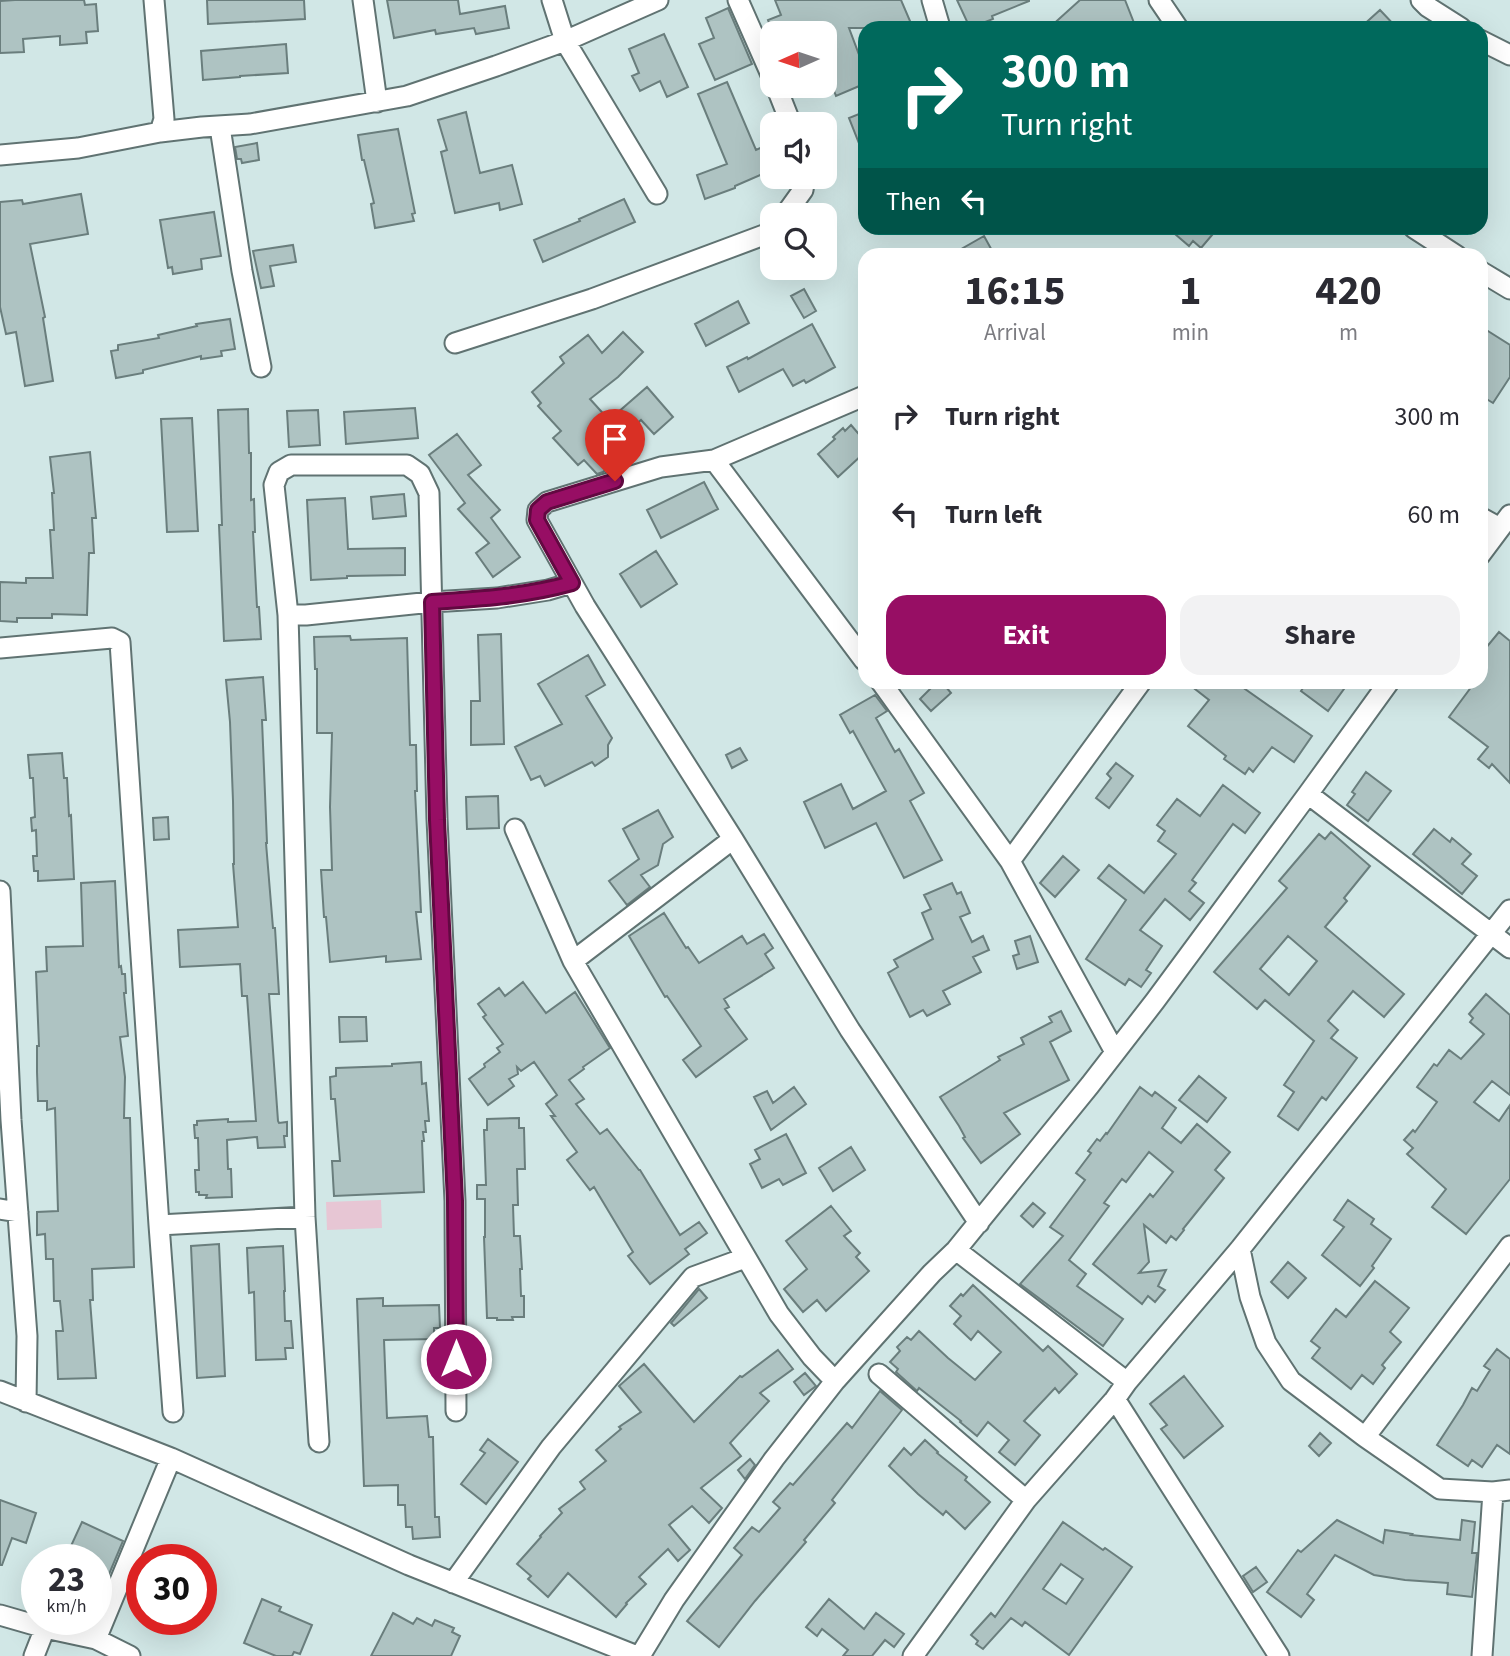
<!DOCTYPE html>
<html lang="en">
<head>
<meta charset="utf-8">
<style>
  :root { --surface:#fff; --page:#f2f2f3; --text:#2b2b33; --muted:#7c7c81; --accent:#970e64 }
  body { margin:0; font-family:"Source Sans 3",sans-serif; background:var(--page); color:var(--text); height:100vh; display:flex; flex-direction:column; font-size:26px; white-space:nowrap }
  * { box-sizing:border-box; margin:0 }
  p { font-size:23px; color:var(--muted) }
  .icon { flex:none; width:38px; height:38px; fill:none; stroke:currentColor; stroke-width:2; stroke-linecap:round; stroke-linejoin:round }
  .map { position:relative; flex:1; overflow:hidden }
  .sheet { position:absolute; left:858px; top:248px; width:630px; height:441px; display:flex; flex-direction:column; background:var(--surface); border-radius:21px; box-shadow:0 7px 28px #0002 }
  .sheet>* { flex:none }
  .banner { position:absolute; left:858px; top:21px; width:630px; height:214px; border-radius:21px; box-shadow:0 7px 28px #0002; background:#00695c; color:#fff; overflow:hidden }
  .needle { width:46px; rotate:267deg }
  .controls { position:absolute; left:760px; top:21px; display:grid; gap:14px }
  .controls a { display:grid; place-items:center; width:77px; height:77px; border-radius:14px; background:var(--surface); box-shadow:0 7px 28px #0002; font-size:35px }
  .speed { position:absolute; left:21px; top:1544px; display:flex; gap:14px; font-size:35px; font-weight:700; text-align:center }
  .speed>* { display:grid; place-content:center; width:91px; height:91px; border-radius:50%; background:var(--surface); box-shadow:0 7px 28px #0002; line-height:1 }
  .speed small { font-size:18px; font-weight:400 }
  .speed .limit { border:10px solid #d22; background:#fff; color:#111 }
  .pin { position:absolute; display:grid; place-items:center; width:60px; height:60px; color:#fff; margin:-72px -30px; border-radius:50% 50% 50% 0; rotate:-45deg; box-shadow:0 0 7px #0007 }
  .pin .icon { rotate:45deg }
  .me { position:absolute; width:77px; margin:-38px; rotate:0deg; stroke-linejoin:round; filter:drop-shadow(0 0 5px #0008) }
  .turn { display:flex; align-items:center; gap:24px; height:147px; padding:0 28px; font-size:32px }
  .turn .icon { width:91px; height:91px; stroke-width:2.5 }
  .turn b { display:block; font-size:49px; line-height:60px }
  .then { display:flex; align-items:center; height:66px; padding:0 28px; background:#0003; gap:14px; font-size:26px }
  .eta { display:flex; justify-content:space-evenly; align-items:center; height:119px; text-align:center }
  .eta b { font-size:42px; font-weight:700; line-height:49px }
  .primary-button { display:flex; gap:14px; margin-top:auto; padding:14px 28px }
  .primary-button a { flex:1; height:80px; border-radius:21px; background:var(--accent); color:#fff; font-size:28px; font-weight:700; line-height:80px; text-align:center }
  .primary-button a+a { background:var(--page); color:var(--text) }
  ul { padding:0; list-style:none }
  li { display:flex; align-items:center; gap:21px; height:98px; padding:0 28px }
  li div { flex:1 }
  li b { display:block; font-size:26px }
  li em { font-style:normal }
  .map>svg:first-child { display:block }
</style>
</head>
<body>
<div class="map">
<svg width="1510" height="1656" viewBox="0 0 1510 1656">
  <rect width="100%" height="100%" fill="#d1e7e6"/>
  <path fill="#e7c6d4" d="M381 1200 382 1228 327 1230 326 1202Z"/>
  <path fill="#aec3c2" stroke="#6a7e7d" stroke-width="2" fill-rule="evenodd" d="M15 0H84L85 5 96 4 98 31 86 32 87 43 60 45V36L23 39 24 52 0 53V1Z
    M207 0H304L305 19 208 24Z
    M387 0H458L460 14 505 6 509 28 476 34 474 28 436 34 435 30 394 38Z
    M775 0H901L913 28H849L864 68V84L836 96 824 65V33H773L768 20 781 15Z
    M957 0H1029V1L992 16 993 19 970 28Z
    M1080 0H1125L1136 28H1049Z
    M728 8 752 64 715 80 699 44 714 38 706 18Z
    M1380 10 1397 28H1360Z
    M664 34 688 87 667 97 660 81 640 91 632 76 639 73 629 49Z
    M286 44 288 73 240 76V77L203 80 201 51Z
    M727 82 756 150 767 145 772 158V170L735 186V188L705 199 697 175 727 164 698 94Z
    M466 112 480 173 512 165 522 204 500 210 499 203 455 213 441 152 447 150 438 120Z
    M864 112V156L849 118Z
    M398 129 415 213 412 214 414 221 375 228 371 204 374 203 364 160H362L358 135Z
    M257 143 259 160 242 163 241 159H237L235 147Z
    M81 194 88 234 30 244 45 317 43 318 53 381 25 386 16 332 6 334 0 307V202L22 200 23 204Z
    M624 199 635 222 543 262 534 240 580 221 579 219Z
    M214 212 221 256 201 259 202 269 173 274 172 267 168 268 160 220Z
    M1168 228H1218L1201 248 1193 241 1189 246Z
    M984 236 995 256H949Z
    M293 245 296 262 270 266 274 286 261 288 253 251Z
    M804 289 816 311 804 318 791 296Z
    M738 301 749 323 706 346 695 324Z
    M230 319 235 349 221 351 222 356 201 359V356L143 370V373L116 378 111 351 118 350V345L159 338 158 335 197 326 196 324Z
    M812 324 835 367 806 383 804 380 793 386 783 369 739 392 727 367 747 357 748 359Z
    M1480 326 1510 345V377L1493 403 1480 395Z
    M623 332 643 352 618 377 590 399 609 420 647 387 673 417 654 434 641 420 613 445 616 449 610 455 616 461 603 472 597 474 584 460 578 465 553 438 561 431 538 406 541 403 532 392 564 363 560 357 588 335 602 353Z
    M415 408 418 438 346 444 344 412Z
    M248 409 249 453H251V500L254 499 255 532H253L257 607H259L261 639 224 641 219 525H222L218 410Z
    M318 410 320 445 289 447 287 411Z
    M192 418 198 531 167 532 161 419Z
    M851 425 864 440V453L838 477 818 454 835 439 833 437 843 428 845 431Z
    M457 434 481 465 468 475 500 510 491 518 520 557 493 577 476 553 489 543 458 509 465 503 429 455Z
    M90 452 96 518H92L94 553H89L87 615 52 614V618H17V622L0 621V582L26 583V578H53L50 530H54L52 493H54L50 457Z
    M704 482 718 509 661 538 647 510Z
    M404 494 406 516 373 519 371 497Z
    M345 498 348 549 405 548V575L347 576V578L311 580 307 500Z
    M656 551 677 584 641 607 620 574Z
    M1499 632 1510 641V783L1492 764 1489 768 1478 759 1488 747 1449 717 1475 682H1480V655Z
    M501 634 504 744 471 745V701H480L478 635Z
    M350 636 351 640 407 638 410 745H416L417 791H415L421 912H416L421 959 386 962V956L330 962 326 917H324L321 870H332L330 807 332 733H317V669H315L314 637Z
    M588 655 605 685 586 696 612 738 608 745V757L595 766 592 762 545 786 540 776 531 780 515 747 562 724 538 684Z
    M263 677 266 720H262L267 843H266L273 928H275L279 994H269L278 1121 279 1123 287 1122V1136H284L285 1147 258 1148 257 1137 227 1140 228 1169H231L232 1197 206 1198 207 1195H199V1192H196L195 1170H199L198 1138H195L194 1125H197V1121L228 1119V1122L256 1121 247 996H242L240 964 180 967 178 930 238 927 233 864H234L233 801 230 722 226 680Z
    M937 682H942L951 693 931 711 920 699Z
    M1186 682H1235L1312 736 1294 762 1272 747 1253 772 1249 768 1245 774 1224 759 1226 756 1188 726 1209 700Z
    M1307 682H1349L1328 711 1301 691Z
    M875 695 887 711 876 718 895 752 899 749 924 793 910 801 942 860 904 878 876 823 825 848 804 802 841 784 853 809 886 791 853 731 850 733 840 715Z
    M740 748 747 760 732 768 726 755Z
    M62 753 64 778H67L69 816 71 815 74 879 38 881V871H34L33 856H37L36 830 32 831 31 818 35 817 33 778H30L28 755Z
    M1116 763 1133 776 1109 808 1096 798 1111 778 1107 774Z
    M1366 772 1391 791 1368 821 1347 805 1355 794 1352 792Z
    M1223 785 1260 813 1245 833 1233 824 1192 880 1196 883 1189 891 1204 903 1190 920 1165 899 1140 930 1162 946 1146 970 1151 973 1141 987 1129 979 1125 985 1086 959 1126 900 1098 878 1109 865 1144 893 1176 854 1158 841 1165 831 1157 825 1177 799 1200 816Z
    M498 796 499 828 467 829 466 797Z
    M658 810 673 837 663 844 658 865 641 875 650 887 627 905 609 881 639 859 623 829Z
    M168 817 169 839 154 840 153 818Z
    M1434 829 1450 842 1452 838 1471 854 1462 864 1477 876 1462 894 1413 854Z
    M1331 832 1370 866 1344 898 1347 901 1325 927 1404 994 1384 1017 1353 991 1328 1021 1338 1030 1331 1038 1357 1058 1326 1100 1322 1097 1298 1130 1278 1116 1294 1092 1284 1085 1314 1041 1265 1000 1257 1009 1214 972 1287 888 1279 881 1319 834 1325 839ZM1288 936 1317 961 1289 995 1260 969Z
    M1063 856 1079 870 1055 897 1040 883Z
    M115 881 119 967 121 966 122 974H125L126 993H124L128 1036 120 1037 125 1077 124 1118H130L134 1267 92 1269 93 1300H90L96 1378 58 1379 56 1331H63L60 1301H54L53 1259H46L45 1234 37 1235V1212L58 1211 55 1108 47 1110V1101H38L37 1072V1046H39L36 972 47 971 46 947 83 946 81 883Z
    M952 883 957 894 961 892 970 913 960 917 972 942 983 936 989 950 973 957 981 972 943 991 950 1004 927 1016 923 1010 910 1017 888 973 898 967 894 960 933 939 922 913 931 909 924 895Z
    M664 913 686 948 688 947 699 963 742 936 747 944 764 934 773 948 765 954 774 968 724 999 729 1007 725 1009 747 1039 696 1077 683 1060 701 1046 667 996 665 997 629 936Z
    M1030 936 1038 962 1017 969 1013 956 1019 954 1015 941Z
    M523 982 546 1013 575 992 610 1048 583 1067 584 1069 569 1080 584 1099 576 1104 600 1134 607 1129 639 1170H640L680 1235 699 1222 707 1233 685 1249 689 1254 650 1284 628 1256 633 1252 594 1187 590 1190 567 1160 577 1152 551 1116H555L546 1104 557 1095 534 1062 521 1071 517 1067 518 1074 509 1079 514 1086 488 1105 469 1079 485 1067 484 1064 500 1052 497 1048 503 1044 483 1017 486 1015 478 1004 499 988 505 996Z
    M1486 994 1510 1015V1095L1492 1081 1474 1102 1499 1121 1510 1105V1179L1466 1234 1432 1207 1446 1189 1407 1154 1413 1148 1404 1140 1413 1130 1415 1132 1437 1102 1417 1087 1434 1064 1437 1066 1449 1050 1461 1059 1484 1034 1470 1022 1473 1018 1469 1014Z
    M1061 1011 1071 1031 1050 1042 1069 1080 1004 1113 1020 1134 981 1163 963 1138 965 1137 959 1126 940 1097 1000 1060 998 1057 1024 1044 1021 1038 1052 1022 1049 1017Z
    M339 1017H366L367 1041 340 1042Z
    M421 1062 422 1084 426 1083 429 1121H425L426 1132H423L424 1141H422L424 1192 334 1196 332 1161H340L335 1099H331L330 1077 336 1076V1068L392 1066V1064Z
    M1199 1076 1226 1098 1207 1122 1179 1100Z
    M794 1087 806 1104 771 1130 754 1097 767 1091 773 1103Z
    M1140 1087 1152 1096 1155 1092 1176 1108 1162 1128 1181 1143 1197 1124 1230 1152 1215 1170 1224 1178 1183 1229 1184 1230 1176 1240 1171 1236 1166 1243 1144 1225 1149 1262 1139 1273 1166 1270 1158 1286 1165 1290 1155 1302 1148 1296 1142 1304 1093 1264 1150 1194 1153 1197 1173 1172 1149 1152 1126 1182 1122 1179 1104 1203 1109 1206 1069 1260 1086 1274 1077 1286 1123 1319 1103 1346 1020 1284 1063 1236 1050 1227 1085 1180 1076 1173 1091 1153 1088 1151 1097 1139 1100 1141 1106 1133 1107 1134Z
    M519 1118V1128H524L525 1169H517L518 1205H513L514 1236H520L522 1269H520L521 1296H524V1317H512L513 1320H497V1318H487L484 1237H485V1199H477V1185H486L484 1130H487V1119Z
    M786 1134 806 1173 783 1185 779 1179 762 1188 750 1164 760 1159 755 1150Z
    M851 1147 865 1170 833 1191 819 1168Z
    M1348 1200 1374 1219 1371 1224 1391 1239 1372 1266 1374 1268 1360 1286 1322 1255 1344 1227 1334 1220Z
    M1033 1203 1045 1213 1033 1227 1021 1216Z
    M831 1206 851 1231 844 1236 860 1253 856 1257 869 1271 826 1311 817 1300 803 1312 784 1289 807 1269 786 1241Z
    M219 1244 225 1376 197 1378 191 1246Z
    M283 1246 285 1291H284L285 1321H291L293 1348H285L286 1359 256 1360 254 1292 249 1293 247 1248Z
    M1288 1262 1306 1278 1288 1298 1271 1282Z
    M1375 1281 1409 1308 1390 1332 1401 1342 1382 1365 1385 1368 1373 1384 1362 1375 1351 1389 1312 1358 1320 1348 1311 1341 1336 1309 1346 1317Z
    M973 1285 1043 1351 1048 1346 1077 1374 1059 1393 1055 1388 1024 1421 1040 1435 1015 1465 999 1452 1009 1440 988 1422 977 1436 960 1422 961 1421 919 1388 917 1391 896 1372 898 1369 890 1362 900 1351 897 1347 907 1337 911 1340 919 1331 948 1358 975 1380 1001 1352 978 1331 971 1340 954 1324 961 1316 950 1306 961 1294 963 1296Z
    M699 1289 707 1298 674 1326 671 1323Z
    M383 1298V1306L439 1305 440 1328H434V1339L384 1340 387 1418 427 1416 429 1437H433L435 1517H439L440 1537 413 1539 412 1527H406L405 1505H398V1485L364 1486 357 1299Z
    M1497 1349 1510 1359V1454L1497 1445 1482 1467 1472 1460 1468 1466 1437 1445 1463 1405 1472 1388 1477 1391 1490 1370 1484 1366Z
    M778 1350 793 1369 760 1393 769 1401 730 1443 741 1456 701 1488 722 1508 709 1523 692 1506 669 1525 690 1550 678 1561 668 1549 639 1577 646 1584 626 1603 627 1604 616 1617 568 1573 548 1597 528 1579 531 1576 517 1564 541 1537 540 1536 562 1513 559 1509 585 1489 580 1482 606 1461 596 1450 621 1429 619 1427 641 1412 619 1386 644 1364 694 1422 740 1376 742 1377Z
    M805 1373 816 1386 804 1395 794 1382Z
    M1184 1376 1223 1426 1184 1458 1161 1429 1167 1425 1150 1404Z
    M880 1391 902 1410 832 1500 835 1503 804 1540 806 1542 755 1601 719 1647 687 1621 742 1555 734 1548 752 1527 759 1532 780 1508 773 1502 790 1483 793 1485 847 1423 852 1428Z
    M1320 1433 1331 1443 1319 1456 1309 1446Z
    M488 1439 518 1462 486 1504 461 1484 485 1453 480 1450Z
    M925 1440 938 1452 937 1453 967 1477 965 1480 990 1502 965 1529 946 1511 943 1515 918 1494 889 1466 904 1448 911 1455Z
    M750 1459 755 1465 745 1479 738 1470Z
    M0 1500 36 1513 26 1543 12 1538 2 1565H0Z
    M1337 1520 1383 1543 1385 1530 1412 1534 1411 1535 1460 1540 1462 1520 1475 1522 1472 1553H1477L1472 1597 1447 1594 1448 1583 1405 1580 1374 1575 1335 1555 1307 1594 1314 1600 1301 1617 1267 1592 1298 1550 1301 1552Z
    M82 1522 123 1541 96 1605V1559H65Z
    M1063 1522 1103 1550 1105 1548 1132 1567 1069 1655 1025 1622 1022 1626 1011 1618 983 1649 976 1644 978 1641 971 1635 991 1613 995 1617ZM1061 1564 1083 1579 1066 1604 1043 1589Z
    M1256 1567 1267 1582 1253 1592 1243 1576Z
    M262 1599 281 1607 279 1611 312 1625 300 1654 294 1652 292 1656H276L244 1643Z
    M829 1599 864 1629 876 1613 904 1634 894 1647 885 1640 872 1656H843L848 1650 822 1629 817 1636 806 1627Z
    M393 1613 413 1624 417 1618 432 1626 435 1620 454 1628 452 1632 460 1636 451 1656H371Z"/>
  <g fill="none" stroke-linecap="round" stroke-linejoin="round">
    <defs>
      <path id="minor" d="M154 0 164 119 160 132
        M363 0 377 102
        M552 0 565 41 657 194
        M738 0 772 77
        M932 0 939 24
        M1159 0 1178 28
        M1421 0 1428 7 1461 28
        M1480 40 1510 55
        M776 86 791 124
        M220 127 242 271 261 367
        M0 155 78 148 160 132 202 127 250 124 407 96 496 66 565 41 658 0
        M785 215 803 190 805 177
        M1414 228 1457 256
        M1480 271 1510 289
        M455 343 592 299 772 232
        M864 396 714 460 661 467 547 502 538 510 537 520 585 606 733 839 850 1030 979 1223
        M714 460 864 660
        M1480 517 1500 528
        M1480 555 1510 515
        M288 615H306L432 602 497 598 548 590 572 583
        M0 648 112 638 120 642 159 1225 173 1412
        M881 682 1010 861 1115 1052
        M1308 794 1510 948
        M515 829 573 961 779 1314 812 1357 835 1381
        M1010 861 1141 682
        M0 891 11 1120 27 1336 26 1402
        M573 961 733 839
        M0 1209 18 1212
        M159 1225 305 1217
        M1240 1249 1250 1297 1266 1343 1291 1381 1365 1437 1440 1489 1493 1492 1510 1490
        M956 1250 1127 1382
        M879 1374 1026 1500
        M0 1391 171 1458 409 1565 637 1656
        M1115 1399 1279 1656
        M1365 1437 1510 1246
        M319 1442 305 1217 288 615 274 485 279 472 291 465H407L420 474 429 493 437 819 455 1201 456 1411
        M453 1583 551 1447 693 1277 745 1258
        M0 1615 45 1628 96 1639 130 1656
        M96 1639 171 1458
        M34 1656 45 1628
        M640 1656 674 1600 774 1459 835 1381 932 1273 956 1250 1090 1085 1155 1001 1308 794 1389 682
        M913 1656 1026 1500 1115 1399 1127 1382 1240 1249 1510 910
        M1482 1656 1493 1492"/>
    </defs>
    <use href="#minor" stroke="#607372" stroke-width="23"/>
    <use href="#minor" stroke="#fff" stroke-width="19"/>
  </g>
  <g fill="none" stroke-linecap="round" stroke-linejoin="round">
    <defs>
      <path id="route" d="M456 1359 455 1201 437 820 432 602C479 599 526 596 572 583L537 520 538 510 547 502 615 481"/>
    </defs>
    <use href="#route" stroke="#620941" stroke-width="18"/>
    <use href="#route" stroke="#970e64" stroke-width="12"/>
  </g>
</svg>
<div class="controls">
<a><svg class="needle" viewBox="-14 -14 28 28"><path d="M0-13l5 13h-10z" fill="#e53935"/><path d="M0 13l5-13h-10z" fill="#7c7c81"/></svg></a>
<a><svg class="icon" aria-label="sound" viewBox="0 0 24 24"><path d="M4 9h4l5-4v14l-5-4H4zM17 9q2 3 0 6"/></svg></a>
<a><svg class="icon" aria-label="search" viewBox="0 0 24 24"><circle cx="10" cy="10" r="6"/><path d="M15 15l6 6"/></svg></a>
</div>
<div class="speed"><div>23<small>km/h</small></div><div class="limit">30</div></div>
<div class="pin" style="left:615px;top:481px;background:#d93025"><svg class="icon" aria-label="arrive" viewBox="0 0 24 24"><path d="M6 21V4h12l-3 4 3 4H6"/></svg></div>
<svg class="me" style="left:456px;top:1359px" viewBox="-20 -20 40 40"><circle r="17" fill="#970e64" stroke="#fff" stroke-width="3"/><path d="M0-11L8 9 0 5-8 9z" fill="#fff"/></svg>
<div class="banner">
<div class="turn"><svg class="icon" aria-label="right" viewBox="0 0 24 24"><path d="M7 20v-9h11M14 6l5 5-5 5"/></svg><div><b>300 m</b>Turn right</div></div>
<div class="then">Then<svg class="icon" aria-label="left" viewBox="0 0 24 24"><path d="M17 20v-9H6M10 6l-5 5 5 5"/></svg></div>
</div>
<section class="sheet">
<div class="eta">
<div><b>16:15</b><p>Arrival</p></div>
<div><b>1</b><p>min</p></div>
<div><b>420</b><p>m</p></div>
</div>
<ul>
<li><svg class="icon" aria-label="right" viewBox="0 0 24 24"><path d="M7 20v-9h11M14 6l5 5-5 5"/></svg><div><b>Turn right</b></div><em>300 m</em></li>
<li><svg class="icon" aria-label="left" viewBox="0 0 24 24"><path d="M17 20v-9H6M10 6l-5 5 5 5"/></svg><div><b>Turn left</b></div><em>60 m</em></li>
</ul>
<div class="primary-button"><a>Exit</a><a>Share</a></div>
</section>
</div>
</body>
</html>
